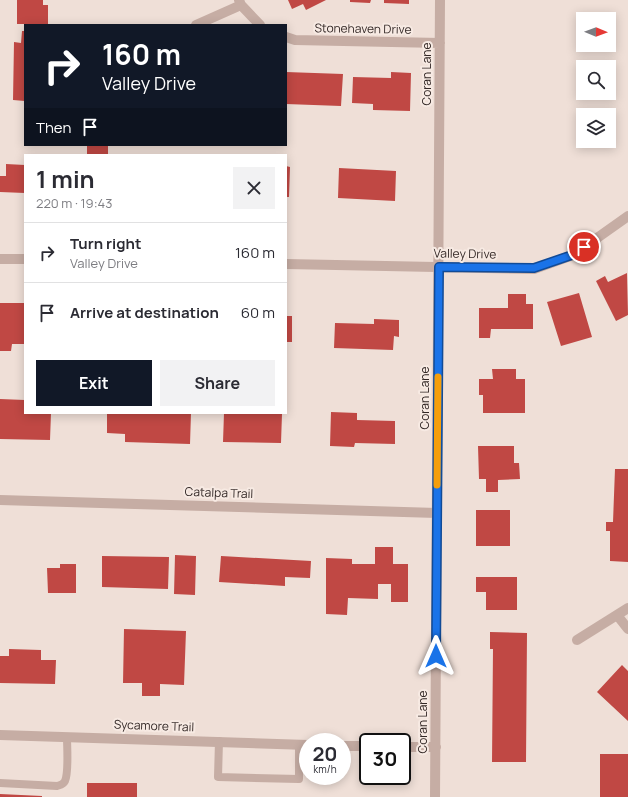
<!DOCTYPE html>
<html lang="en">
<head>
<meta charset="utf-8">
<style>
  :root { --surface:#fff; --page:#f2f2f3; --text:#2b2b33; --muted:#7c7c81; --line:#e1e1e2; --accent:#111827 }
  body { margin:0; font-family:Manrope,sans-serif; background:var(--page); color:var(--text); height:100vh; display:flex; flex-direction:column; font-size:15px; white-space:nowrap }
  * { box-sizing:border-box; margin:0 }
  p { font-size:13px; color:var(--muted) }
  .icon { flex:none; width:22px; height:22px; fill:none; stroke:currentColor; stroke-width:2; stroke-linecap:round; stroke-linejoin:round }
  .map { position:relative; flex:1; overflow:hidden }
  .drawer { position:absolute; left:24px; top:154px; width:263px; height:260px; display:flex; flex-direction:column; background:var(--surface); border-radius:0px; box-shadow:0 2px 10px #0003 }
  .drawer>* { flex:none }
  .banner { position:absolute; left:24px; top:24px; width:263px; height:122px; border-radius:0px; box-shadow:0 2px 10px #0003; background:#111827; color:#fff; overflow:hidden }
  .needle { width:26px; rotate:91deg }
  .tools { position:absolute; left:576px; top:12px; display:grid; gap:8px }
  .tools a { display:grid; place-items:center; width:40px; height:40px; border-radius:0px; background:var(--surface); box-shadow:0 2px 10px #0003; font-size:20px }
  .speed { position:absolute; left:299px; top:733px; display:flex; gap:8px; font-size:20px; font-weight:700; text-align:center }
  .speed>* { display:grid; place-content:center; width:52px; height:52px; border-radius:50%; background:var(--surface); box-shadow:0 2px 10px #0003; line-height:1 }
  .speed small { font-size:10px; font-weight:400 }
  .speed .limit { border:2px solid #111; border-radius:6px; background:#fff; color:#111 }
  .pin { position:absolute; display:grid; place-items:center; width:34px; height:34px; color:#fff; margin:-17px; border:2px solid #fff; border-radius:50%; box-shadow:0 1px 4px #0007 }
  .me { position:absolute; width:44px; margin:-22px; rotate:0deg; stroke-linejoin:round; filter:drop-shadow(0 0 3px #0008) }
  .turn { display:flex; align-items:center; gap:14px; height:84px; padding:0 12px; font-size:18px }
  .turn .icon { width:52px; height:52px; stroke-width:2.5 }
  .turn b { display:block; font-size:28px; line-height:34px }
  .then { display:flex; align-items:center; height:38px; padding:0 12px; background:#0003; gap:8px; font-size:15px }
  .round { display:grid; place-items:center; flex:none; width:42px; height:42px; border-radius:0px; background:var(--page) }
  .overview { display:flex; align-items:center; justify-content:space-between; height:68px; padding:0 12px }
  h1 { font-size:24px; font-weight:700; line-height:30px }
  .cta { display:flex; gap:8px; margin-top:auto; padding:8px 12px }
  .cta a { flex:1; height:46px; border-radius:0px; background:var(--accent); color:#fff; font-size:16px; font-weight:700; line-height:46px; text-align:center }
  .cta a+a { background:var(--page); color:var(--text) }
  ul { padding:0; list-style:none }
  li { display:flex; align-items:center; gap:12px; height:60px; padding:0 12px; border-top:1px solid var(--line) }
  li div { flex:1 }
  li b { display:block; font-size:15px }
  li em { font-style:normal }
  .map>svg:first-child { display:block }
</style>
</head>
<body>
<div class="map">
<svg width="628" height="797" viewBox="0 0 628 797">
  <rect width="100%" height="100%" fill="#efdfd7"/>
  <path fill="#c04844" d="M17 0H43V5H48V24H17Z
    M288 0H326L306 10 303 4 292 9Z
    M350 0H371L370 3 350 2Z
    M384 0H409V4L384 3Z
    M22 31H25V101L13 100 14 42 21 43Z
    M286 72 343 74 341 106 286 104Z
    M391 72 411 73 410 111 373 110V104L352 103 353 77 391 78Z
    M87 145H108V155H87Z
    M6 164 25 165V193L0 192V176H6Z
    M286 166 290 167 289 197H286Z
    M339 168 396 171 395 201 338 198Z
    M627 273 628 315 616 321 596 281 605 276 608 282Z
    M579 293 592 337 561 346 547 302Z
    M508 294H526V304H533V329H491L490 338H479V308H508Z
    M0 303H25V344H12L11 351H0Z
    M286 316H292V342H286Z
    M374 319 399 320V337L394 336 393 350 334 348 335 323 374 324Z
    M492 369H516V379H525V413H483V395H479V379H493Z
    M0 399 25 400V413H51L50 440 0 439Z
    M331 412 357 413V420L395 421V444L355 443 354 447 330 446Z
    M107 413H191L190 444 125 442V434L107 433Z
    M224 413 282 414 281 443 223 442Z
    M478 446H514V463H519L520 479 498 480V492H486V479H479Z
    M615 469H628V562L610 561V531H606V522H613Z
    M476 510H510V546H476Z
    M375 547H393V564H408V602H391V584H378V599L348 598 347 615 326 614V558L352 559V564H375Z
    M175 555 196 556 195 595 174 594Z
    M102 556 169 557 168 589 102 587Z
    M221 556 311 561 310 578 285 577V586L219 582Z
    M60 564H76V593H48L47 568H60Z
    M476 577H517V610H486V592H476Z
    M124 629 186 631 184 685 160 684V696H142V683H123Z
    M490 632 527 633 526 762H492L493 649H490Z
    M9 649 41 650V660H56L55 684 0 683V656H9Z
    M622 665 628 671V721L597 692Z
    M600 754H628V797H600Z
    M87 783H137V797H87Z
    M0 794 42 796V797H0Z"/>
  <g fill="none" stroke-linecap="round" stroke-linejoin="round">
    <path stroke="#c6ada4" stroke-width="8" d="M219 741 218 777 299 779V745
      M0 783 57 786C60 785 63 785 65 781 69 772 67 748 67 737"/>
    <path stroke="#c6ada4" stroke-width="10" d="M239 0 241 5 260 25
      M196 25 241 5
      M286 37 295 40 440 43
      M0 259H25
      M286 264 534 269 573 255 628 216
      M0 500 437 513
      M617 615 628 629
      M577 640 628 608
      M0 735 308 745
      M342 746H368
      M402 747H436
      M435 797 440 0"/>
  </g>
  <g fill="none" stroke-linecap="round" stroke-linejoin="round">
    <defs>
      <path id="route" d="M436 656 439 267 534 268 572 255 584 247"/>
    </defs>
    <use href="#route" stroke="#114b97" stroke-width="10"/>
    <use href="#route" stroke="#1a73e8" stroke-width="7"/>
    <path stroke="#f59e0b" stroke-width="7" d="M437 485 438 377"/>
  </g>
  <g text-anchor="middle" stroke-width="4" stroke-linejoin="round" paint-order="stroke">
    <g font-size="12" fill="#322725" stroke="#f7eae3">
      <text transform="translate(363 29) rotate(1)" y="4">Stonehaven Drive</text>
      <text transform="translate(427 74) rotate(-90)" y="4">Coran Lane</text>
      <text transform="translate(465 254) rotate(1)" y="4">Valley Drive</text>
      <text transform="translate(425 398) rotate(-90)" y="4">Coran Lane</text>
      <text transform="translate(219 493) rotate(2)" y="4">Catalpa Trail</text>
      <text transform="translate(423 722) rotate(-90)" y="4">Coran Lane</text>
      <text transform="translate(154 726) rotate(2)" y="4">Sycamore Trail</text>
    </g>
  </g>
</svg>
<div class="tools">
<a><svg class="needle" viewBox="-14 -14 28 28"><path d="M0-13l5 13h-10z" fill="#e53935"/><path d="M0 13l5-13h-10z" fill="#7c7c81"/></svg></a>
<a><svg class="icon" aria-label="search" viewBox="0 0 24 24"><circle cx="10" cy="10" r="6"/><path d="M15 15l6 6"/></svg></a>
<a><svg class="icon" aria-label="layers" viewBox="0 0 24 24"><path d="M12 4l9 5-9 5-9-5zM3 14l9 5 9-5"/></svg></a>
</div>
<div class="speed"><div>20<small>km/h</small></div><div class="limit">30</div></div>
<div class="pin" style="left:584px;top:247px;background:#d93025"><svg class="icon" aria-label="arrive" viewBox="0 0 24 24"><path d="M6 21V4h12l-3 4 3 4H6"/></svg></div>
<svg class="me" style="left:436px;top:656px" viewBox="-20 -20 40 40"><path d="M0-17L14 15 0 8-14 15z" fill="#1a73e8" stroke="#fff" stroke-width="4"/></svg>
<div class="banner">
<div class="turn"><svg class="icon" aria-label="right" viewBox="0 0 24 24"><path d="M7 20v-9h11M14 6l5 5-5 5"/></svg><div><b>160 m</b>Valley Drive</div></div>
<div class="then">Then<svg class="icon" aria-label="arrive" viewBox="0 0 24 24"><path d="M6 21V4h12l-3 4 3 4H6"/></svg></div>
</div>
<section class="drawer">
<div class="overview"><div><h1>1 min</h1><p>220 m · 19:43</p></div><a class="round"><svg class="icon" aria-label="close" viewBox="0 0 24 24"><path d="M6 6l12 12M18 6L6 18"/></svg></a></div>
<ul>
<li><svg class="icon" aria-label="right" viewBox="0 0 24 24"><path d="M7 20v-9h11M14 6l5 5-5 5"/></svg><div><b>Turn right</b><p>Valley Drive</p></div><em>160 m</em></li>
<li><svg class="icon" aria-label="arrive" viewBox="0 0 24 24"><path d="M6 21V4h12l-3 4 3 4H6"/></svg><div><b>Arrive at destination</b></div><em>60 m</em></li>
</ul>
<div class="cta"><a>Exit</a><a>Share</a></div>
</section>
</div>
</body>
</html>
